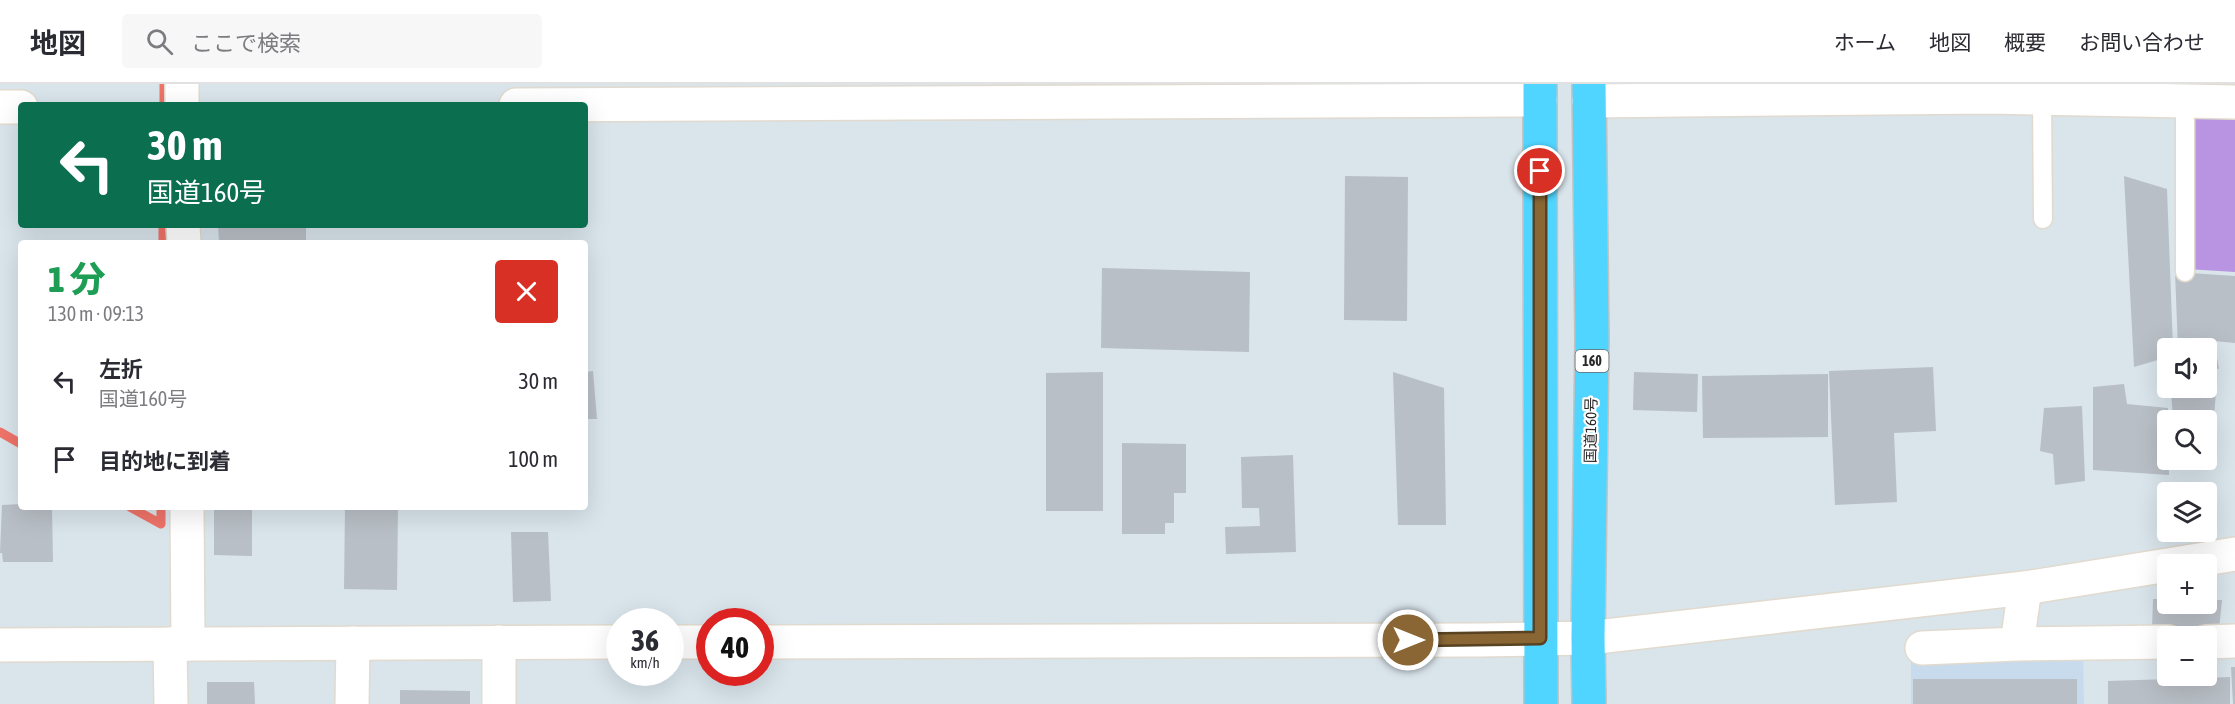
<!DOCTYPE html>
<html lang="ja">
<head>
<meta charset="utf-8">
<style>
  :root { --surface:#fff; --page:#f7f7f7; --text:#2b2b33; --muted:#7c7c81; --line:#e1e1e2 }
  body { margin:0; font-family:"Asap Condensed","Noto Sans JP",sans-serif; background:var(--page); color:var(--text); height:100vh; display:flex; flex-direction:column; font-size:22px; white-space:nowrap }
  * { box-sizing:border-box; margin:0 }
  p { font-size:20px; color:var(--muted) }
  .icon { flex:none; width:33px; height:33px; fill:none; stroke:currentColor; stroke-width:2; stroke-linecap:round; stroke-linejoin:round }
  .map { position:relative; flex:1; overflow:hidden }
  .drawer { position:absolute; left:18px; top:156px; width:570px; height:270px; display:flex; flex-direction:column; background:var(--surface); border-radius:6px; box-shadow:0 6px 24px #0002 }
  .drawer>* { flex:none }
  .hud { position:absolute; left:18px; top:18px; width:570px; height:126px; border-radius:6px; box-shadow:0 6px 24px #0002; background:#0b6e4f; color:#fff; overflow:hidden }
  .tools { position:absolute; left:2157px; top:254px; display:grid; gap:12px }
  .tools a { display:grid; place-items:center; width:60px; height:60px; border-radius:6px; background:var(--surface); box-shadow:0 6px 24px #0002; font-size:30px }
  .speed { position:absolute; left:606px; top:524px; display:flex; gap:12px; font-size:30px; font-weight:700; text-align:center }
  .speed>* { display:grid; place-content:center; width:78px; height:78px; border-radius:50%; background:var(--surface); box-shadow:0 6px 24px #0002; line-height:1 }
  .speed small { font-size:15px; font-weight:400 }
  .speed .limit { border:9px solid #d22; background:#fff; color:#111 }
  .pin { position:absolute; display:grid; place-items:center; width:51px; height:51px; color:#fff; margin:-26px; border:3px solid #fff; border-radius:50%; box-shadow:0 2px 6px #0007 }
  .me { position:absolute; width:66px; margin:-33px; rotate:90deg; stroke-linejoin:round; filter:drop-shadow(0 0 4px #0008) }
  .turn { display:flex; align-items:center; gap:21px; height:126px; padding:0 30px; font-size:27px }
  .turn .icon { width:78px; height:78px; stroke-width:2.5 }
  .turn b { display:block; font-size:42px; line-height:51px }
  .round { display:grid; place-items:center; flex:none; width:63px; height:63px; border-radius:6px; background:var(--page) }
  .summary { display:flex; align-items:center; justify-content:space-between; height:102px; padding:0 30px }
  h1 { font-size:36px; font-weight:800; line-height:45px; color:#1e9e55 }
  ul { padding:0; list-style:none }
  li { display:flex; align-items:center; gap:18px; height:78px; padding:0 30px }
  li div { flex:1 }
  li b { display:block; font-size:22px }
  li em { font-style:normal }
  header { display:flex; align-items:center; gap:36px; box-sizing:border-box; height:84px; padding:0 30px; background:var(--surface); border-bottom:2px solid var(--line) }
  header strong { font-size:28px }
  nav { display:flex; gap:33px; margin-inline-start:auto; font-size:21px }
  .search { width:420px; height:54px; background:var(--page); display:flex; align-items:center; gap:15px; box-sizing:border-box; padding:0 21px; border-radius:6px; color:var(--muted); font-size:22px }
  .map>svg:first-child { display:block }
</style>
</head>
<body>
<header>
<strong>地図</strong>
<div class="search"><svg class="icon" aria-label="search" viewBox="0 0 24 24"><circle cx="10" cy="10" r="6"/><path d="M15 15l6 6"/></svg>ここで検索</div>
<nav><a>ホーム</a><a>地図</a><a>概要</a><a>お問い合わせ</a></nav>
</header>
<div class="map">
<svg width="2235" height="620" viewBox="0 0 2235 620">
  <rect width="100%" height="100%" fill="#d9e4eb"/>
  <path fill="#c7dbed" d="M2083 572 2084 620H1911V575Z"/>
  <path fill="#b894e2" d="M2189 23H2235V188L2187 185Z"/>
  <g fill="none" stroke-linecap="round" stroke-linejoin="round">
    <path stroke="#ef7369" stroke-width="9" d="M164 21V0
      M163 159V141
      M0 348 21 360
      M130 423 161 440V423"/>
  </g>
  <path fill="#b9bfc6" d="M1345 92 1408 93 1407 237 1344 236Z
    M2124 92 2167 105 2173 264H2168V273L2134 283Z
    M218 141H306V159H219Z
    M1102 184 1250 188 1249 268 1101 264Z
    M2175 188 2235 192V259L2214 257 2219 285 2206 283V264H2178Z
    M1933 283 1936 347 1894 349 1897 418 1835 421 1829 287Z
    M593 287 597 335H585V288Z
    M1103 288V427H1046V289Z
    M1393 288 1444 304 1446 441H1398Z
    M1634 288 1698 290 1697 328 1633 326Z
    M1828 290V353L1703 354 1702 292Z
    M2124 300 2127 320 2168 324 2169 391 2093 386V303Z
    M2171 307 2216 308 2210 382 2176 379V375H2206V336H2173Z
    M2082 322 2085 397 2055 401 2053 370 2040 367 2044 324Z
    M1122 359 1186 360V409H1174V439H1165V450H1122Z
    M1293 371 1296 468 1226 470 1225 443 1260 442 1259 424H1242L1241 373Z
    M21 420V423H52L53 478H3L2 469H0L2 421Z
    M214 423H252V472L214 471Z
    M345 423H398L397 506 344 505Z
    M511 448H548L551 517 513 518Z
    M2153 515H2168V519H2206V516H2222L2219 546 2152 544Z
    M2231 583H2235V620H2233Z
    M2230 593V620H2108V597Z
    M1913 595H2077V620H1913Z
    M207 598H254L255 620H207Z
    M400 606 470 607V620H400Z"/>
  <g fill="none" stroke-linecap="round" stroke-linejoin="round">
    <defs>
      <path id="lane" d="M2042 14 2043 135
        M2185 188V18"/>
      <path id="street" d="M182 0V21
        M1589 17 1989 13 2235 18
        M516 21 1540 16
        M0 23H21
        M183 141 184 159
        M187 423 188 560
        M2025 504 2017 560 2168 558
        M2206 558 2235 557
        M170 560 171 620
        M1922 564 2017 560
        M352 620 353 559
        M499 620V558"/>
      <path id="secondary" d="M2174 480 2235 470
        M670 558H710
        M760 558 1480 556 1588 554 2025 504 2168 481
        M0 561 620 558"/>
      <path id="highway" d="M1540 0 1541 620
        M1589 0 1592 255 1588 554 1589 620"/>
    </defs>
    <use href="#lane" stroke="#e1dace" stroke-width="21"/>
    <use href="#street" stroke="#e1dace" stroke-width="36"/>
    <use href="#secondary" stroke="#e1dace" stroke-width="36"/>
    <use href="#highway" stroke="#c3c3c3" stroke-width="36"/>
    <use href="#lane" stroke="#fff" stroke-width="18"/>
    <use href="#street" stroke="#fff" stroke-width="33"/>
    <use href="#secondary" stroke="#fff" stroke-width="33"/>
    <use href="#highway" stroke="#4fd5ff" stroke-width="33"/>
  </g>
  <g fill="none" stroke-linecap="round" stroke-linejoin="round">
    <defs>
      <path id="route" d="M1408 556 1540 554V87"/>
    </defs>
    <use href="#route" stroke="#594222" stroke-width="15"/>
    <use href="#route" stroke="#896634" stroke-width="10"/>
  </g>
  <g text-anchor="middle" stroke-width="4.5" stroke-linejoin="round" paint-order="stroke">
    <rect fill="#fff" stroke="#686868" stroke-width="1.5" x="1575.5" y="266" width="33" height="22" rx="4.5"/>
    <g font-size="14" font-weight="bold" fill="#282828">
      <text x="1592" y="282">160</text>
    </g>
    <g font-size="15" fill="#282828" stroke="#fff">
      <text transform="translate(1591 346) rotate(-89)" y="5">国道160号</text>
    </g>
  </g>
</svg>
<div class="tools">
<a><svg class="icon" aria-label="sound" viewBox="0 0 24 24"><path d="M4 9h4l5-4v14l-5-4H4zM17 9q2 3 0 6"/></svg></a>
<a><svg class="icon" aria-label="search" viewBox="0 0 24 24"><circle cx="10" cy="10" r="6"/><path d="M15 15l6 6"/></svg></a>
<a><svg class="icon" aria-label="layers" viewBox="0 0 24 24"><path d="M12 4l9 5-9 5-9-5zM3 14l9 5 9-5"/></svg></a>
<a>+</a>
<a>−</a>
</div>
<div class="speed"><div>36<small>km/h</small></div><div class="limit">40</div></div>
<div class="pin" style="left:1540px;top:87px;background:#d93025"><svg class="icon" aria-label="arrive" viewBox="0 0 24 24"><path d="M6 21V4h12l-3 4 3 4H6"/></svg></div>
<svg class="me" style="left:1408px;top:556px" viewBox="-20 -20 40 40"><circle r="17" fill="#896634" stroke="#fff" stroke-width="3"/><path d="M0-11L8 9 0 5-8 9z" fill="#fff"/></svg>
<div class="hud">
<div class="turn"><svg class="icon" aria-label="left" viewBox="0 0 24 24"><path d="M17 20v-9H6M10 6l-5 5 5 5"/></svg><div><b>30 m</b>国道160号</div></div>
</div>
<section class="drawer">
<div class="summary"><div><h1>1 分</h1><p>130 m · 09:13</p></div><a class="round" style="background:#d93025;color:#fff"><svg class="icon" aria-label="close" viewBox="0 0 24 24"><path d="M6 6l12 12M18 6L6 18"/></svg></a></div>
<ul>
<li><svg class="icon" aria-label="left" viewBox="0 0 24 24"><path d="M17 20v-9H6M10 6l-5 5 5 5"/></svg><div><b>左折</b><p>国道160号</p></div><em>30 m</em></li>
<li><svg class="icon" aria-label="arrive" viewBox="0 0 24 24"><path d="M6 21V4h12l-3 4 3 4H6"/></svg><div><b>目的地に到着</b></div><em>100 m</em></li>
</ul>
</section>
</div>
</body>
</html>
